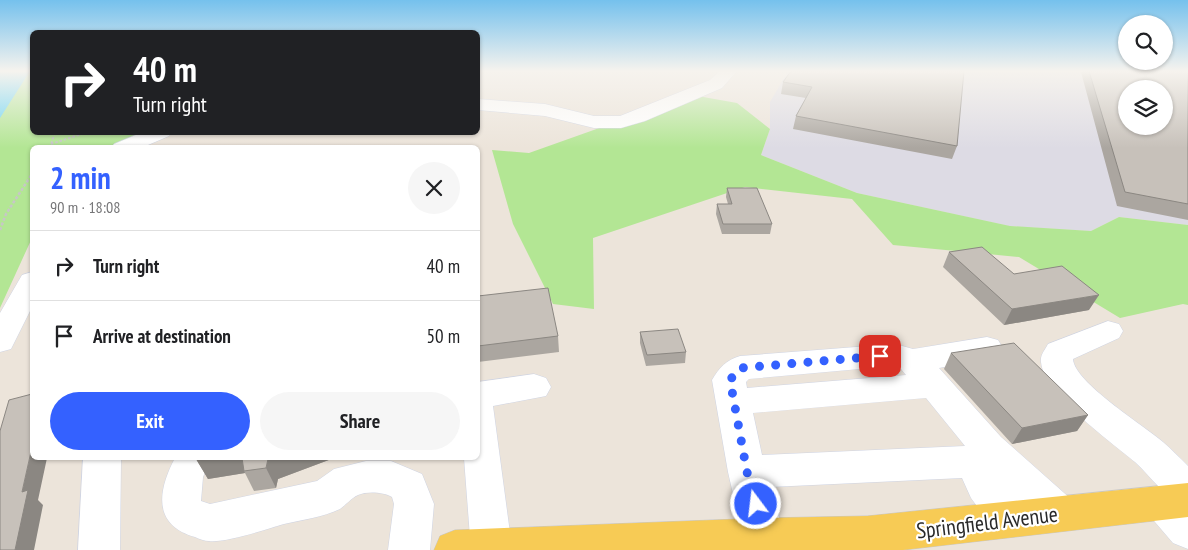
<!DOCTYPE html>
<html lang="en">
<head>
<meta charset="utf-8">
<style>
  :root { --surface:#fff; --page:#f6f6f6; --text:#202124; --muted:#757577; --line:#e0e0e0; --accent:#3461ff }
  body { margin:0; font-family:"PT Sans Narrow",sans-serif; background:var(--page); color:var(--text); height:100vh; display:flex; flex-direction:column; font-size:19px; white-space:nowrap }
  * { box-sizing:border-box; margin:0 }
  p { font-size:16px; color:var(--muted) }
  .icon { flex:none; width:28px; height:28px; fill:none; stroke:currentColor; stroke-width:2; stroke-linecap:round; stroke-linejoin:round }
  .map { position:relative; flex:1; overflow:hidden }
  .details { position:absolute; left:30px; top:145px; width:450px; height:315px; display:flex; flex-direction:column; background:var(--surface); border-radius:8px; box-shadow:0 1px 4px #0004 }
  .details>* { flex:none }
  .guide { position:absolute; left:30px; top:30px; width:450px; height:105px; border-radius:8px; box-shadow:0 1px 4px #0004; background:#202124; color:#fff; overflow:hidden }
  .tools { position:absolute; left:1118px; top:15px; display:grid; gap:10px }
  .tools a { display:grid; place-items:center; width:55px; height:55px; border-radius:50%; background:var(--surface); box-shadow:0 1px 4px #0004; font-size:25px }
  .pin { position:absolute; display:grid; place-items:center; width:42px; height:42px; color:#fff; margin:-21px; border-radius:10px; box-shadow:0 2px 8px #0006 }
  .me { position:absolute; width:55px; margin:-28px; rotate:345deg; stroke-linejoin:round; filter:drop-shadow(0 0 4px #0008) }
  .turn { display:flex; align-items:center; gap:18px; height:105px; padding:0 20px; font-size:22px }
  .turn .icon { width:65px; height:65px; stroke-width:2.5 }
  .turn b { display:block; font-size:35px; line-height:42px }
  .round { display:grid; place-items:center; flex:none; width:52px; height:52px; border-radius:26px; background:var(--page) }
  .summary { display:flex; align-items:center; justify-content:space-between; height:85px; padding:0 20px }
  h1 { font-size:30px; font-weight:700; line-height:38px; color:var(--accent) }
  .primary-button { display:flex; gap:10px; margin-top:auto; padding:10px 20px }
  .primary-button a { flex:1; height:58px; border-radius:30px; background:var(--accent); color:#fff; font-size:20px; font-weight:700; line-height:58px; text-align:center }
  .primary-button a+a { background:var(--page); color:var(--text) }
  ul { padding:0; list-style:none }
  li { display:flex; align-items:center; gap:15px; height:70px; padding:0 20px; border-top:1px solid var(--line) }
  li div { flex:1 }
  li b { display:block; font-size:19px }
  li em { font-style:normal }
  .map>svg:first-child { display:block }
</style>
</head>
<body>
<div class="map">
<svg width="1188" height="550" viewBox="0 0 1188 550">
  <rect width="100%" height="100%" fill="#ece4da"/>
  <path fill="#dddbe4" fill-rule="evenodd" d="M788 71H1188V225L1119 217 1091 231 1009 226 857 193 761 155 770 129V102ZM1126 89H1164V126H1126Z"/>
  <path fill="#b3e694" d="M0 71H32V132L162 133 121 147 32 148V238L0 308Z
    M692 95 737 103 770 129 761 155 857 193 1010 226 1091 231 1119 217 1188 225V305L1183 304 1120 318 1019 257 893 245 852 199 745 187 593 238 594 309 553 304 513 224 492 150 529 153Z"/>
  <path fill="#68d4f4" d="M0 71H30L0 118Z"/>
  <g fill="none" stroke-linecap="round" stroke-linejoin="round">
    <defs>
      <path id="minor" d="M720 71H737L722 88 645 121 621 128H594L545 116 478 110V99L545 104 594 116H620L710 80Z
        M143 132H172L169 136 141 148H111L114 144Z
        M32 272V307L11 349 0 352V313L22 275Z
        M1108 321 1119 324 1123 331 1119 338 1073 359C1074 382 1143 425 1163 442 1171 449 1180 458 1188 466V549L1173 543 1149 515 1143 503 1149 491 1159 487C1151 479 1143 469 1135 462 1110 441 1044 394 1041 362 1040 355 1045 350 1048 344Z
        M987 337 998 340 1003 348 998 356 939 368 1001 437 1072 500 1078 513 1072 526 1058 531 1044 526 1025 507 1030 519 1024 532 1010 537 996 532 971 498 962 478 770 487 785 537 779 550H749L743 537 728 472 712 380C719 368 726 360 740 356L895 344 913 349ZM893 366 901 369 906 375 747 388 746 382 749 379ZM926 398 965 446 762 455 753 413Z
        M534 374 546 378 551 387 546 396 493 406 512 548 511 550H471L464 458H478V382Z
        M83 458H121L120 550H78Z
        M175 458H211L203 477 201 501 210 504 317 481 334 469 366 461H391L422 474 434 504 430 550H388L394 504 392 497C384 492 367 491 358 495 351 498 346 505 340 509 323 517 302 520 284 524 267 529 225 543 209 541 205 541 199 539 195 537 152 525 158 490 175 458Z"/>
      <path id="major" d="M1188 483V517L903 550H434L440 536 455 530 764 518 867 516Z"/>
    </defs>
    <use href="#minor" stroke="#cfd4e3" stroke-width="1"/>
    <use href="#major" stroke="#c7c7c7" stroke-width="1"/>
    <path stroke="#c7c7c7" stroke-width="2" stroke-dasharray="2.5 2" stroke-linecap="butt" d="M51 144 88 132
      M50 148 55 132"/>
    <path stroke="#c7c7c7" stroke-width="2.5" stroke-dasharray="3 2" stroke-linecap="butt" d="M0 230 6 214 32 174"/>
    <use href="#minor" fill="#fff" fill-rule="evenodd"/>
    <use href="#major" fill="#f7cb55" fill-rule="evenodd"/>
  </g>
  <path fill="#aba6a0" d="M791 71 957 146 952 159 793 129 796 116 806 98 781 94 783 82Z
    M1082 71H1188V220L1117 206 1081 72Z
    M727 188 772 224 770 234H722L716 214 717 204H728L726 197Z
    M949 252 1014 274 1089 310 1004 325 943 267Z
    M478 296 558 336 559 352 478 362Z
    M640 332 686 352 685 363 646 366 640 343Z
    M951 353 1088 415 1077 431 1012 444 944 369Z
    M197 458H334L278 479 276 488 254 491 245 473 208 479 196 459Z"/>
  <path fill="#8b8782" d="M1099 295 1089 310 1004 325 1012 309Z
    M1088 415 1077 431 1012 444 1022 428Z
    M32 447V458H47L38 500 43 505 34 550H15L22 492Z
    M205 458H244V471L245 473 208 479 196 459Z
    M271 458H334L278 479 276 488 266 468 268 459Z"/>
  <path fill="#c7c1ba" stroke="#8b8782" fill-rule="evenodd" d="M791 71H964L957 146 796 116 812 87 783 82Z
    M1089 71H1188V204L1125 192ZM1126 89H1164V126H1126Z
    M727 188H757L772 224H723L717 204H732Z
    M982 247 1014 274 1062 266 1099 295 1012 309 949 252Z
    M548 288 558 336 478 346V296Z
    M678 329 686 352 647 355 640 332Z
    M1014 343 1088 415 1022 428 951 353Z
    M32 394V447L22 492 28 490 15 550H0V431L9 400Z
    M242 458H271L268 459 266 468 244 471Z"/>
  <linearGradient id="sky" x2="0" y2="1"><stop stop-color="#75c1ed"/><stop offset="0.48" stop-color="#f6f3ee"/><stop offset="1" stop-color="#f6f3ee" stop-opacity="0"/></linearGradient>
  <rect width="1188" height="148" fill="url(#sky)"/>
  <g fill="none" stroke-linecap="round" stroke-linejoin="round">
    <path stroke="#3461ff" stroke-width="9" stroke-dasharray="0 16.2" d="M756 504 747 472 730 380 740 368 880 356"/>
  </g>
  <g text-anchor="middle" stroke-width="4.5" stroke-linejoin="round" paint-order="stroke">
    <g font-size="22" fill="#292929" stroke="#fff">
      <text transform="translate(987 522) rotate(-7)" y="8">Springfield Avenue</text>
    </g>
  </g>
</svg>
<div class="tools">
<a><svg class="icon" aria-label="search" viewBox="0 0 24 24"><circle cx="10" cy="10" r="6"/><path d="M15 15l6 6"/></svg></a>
<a><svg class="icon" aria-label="layers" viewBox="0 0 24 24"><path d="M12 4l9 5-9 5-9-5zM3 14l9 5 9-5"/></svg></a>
</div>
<div class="pin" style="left:880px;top:356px;background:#d93025"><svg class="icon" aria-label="arrive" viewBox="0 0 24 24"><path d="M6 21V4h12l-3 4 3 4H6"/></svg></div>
<svg class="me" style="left:756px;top:504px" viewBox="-20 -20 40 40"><circle r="17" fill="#3461ff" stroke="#fff" stroke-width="3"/><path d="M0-11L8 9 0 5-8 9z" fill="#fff"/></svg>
<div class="guide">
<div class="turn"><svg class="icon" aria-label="right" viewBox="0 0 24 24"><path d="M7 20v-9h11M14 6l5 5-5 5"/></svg><div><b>40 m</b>Turn right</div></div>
</div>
<section class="details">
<div class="summary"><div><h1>2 min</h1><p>90 m · 18:08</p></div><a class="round"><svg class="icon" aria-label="close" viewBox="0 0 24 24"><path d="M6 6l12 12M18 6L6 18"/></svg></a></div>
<ul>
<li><svg class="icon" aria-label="right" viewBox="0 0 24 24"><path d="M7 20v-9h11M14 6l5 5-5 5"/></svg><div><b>Turn right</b></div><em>40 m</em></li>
<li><svg class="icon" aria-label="arrive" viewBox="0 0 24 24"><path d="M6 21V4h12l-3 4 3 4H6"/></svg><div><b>Arrive at destination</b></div><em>50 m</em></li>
</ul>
<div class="primary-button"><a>Exit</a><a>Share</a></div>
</section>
</div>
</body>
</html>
